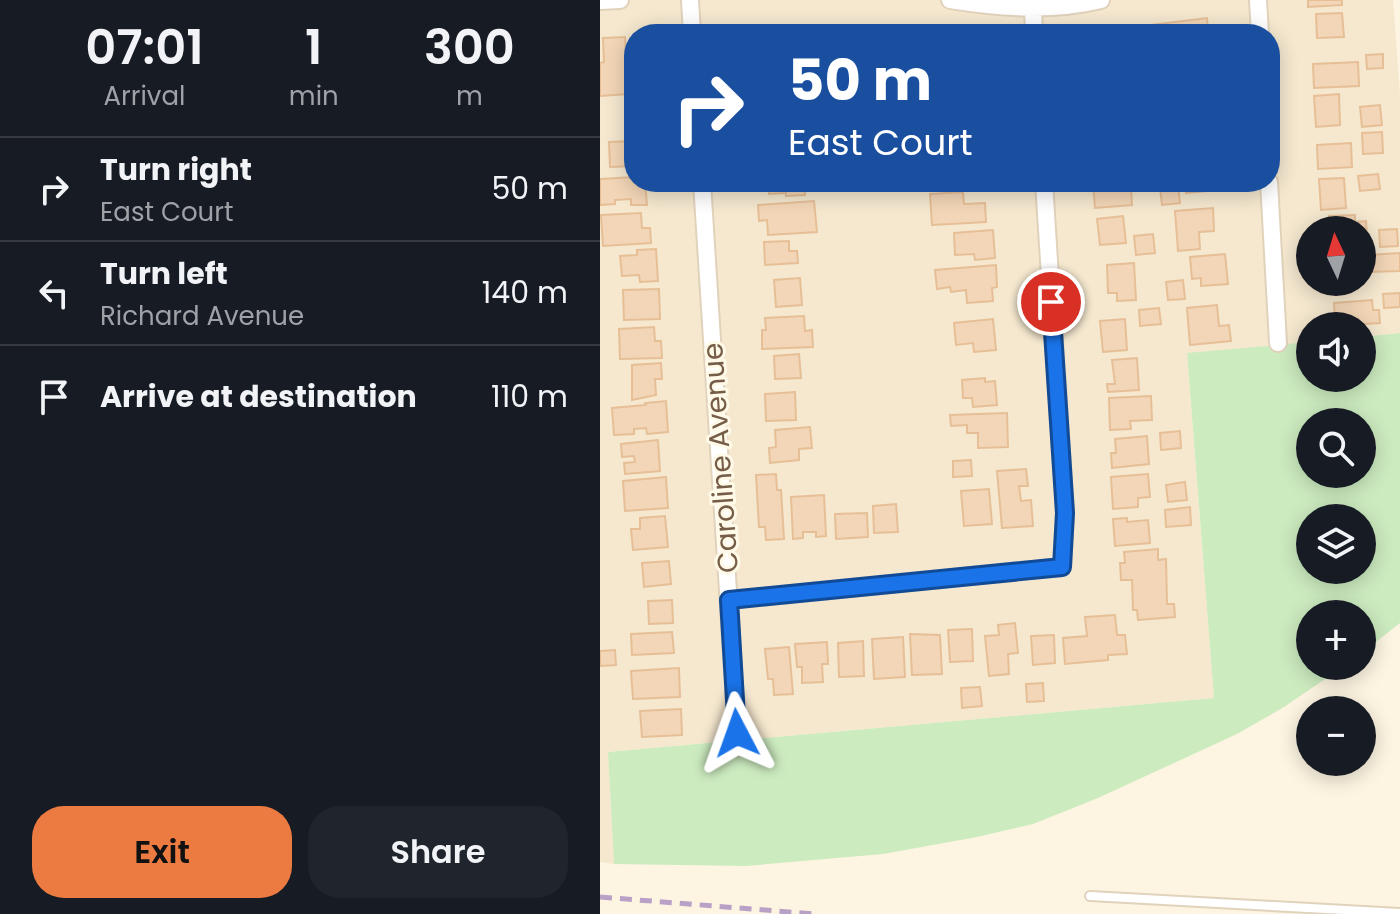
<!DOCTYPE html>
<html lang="en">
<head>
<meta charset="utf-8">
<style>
  :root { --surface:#171b24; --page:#20242c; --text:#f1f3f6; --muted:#9ea1a6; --line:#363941; --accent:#ec7b41 }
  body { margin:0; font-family:Poppins,sans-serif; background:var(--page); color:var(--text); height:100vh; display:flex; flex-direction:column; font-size:30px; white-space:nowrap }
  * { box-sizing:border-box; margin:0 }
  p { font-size:26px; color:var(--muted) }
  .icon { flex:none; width:44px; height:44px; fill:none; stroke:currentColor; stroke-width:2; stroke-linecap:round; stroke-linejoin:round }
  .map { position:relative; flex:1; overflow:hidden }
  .drawer { display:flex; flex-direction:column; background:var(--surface); width:600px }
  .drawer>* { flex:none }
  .banner { position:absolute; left:24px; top:24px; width:656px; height:168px; border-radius:32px; box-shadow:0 4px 20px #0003; background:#1a4fa0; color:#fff; overflow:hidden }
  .needle { width:52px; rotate:356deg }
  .fabs { position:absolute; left:696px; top:216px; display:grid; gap:16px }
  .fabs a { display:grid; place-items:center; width:80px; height:80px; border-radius:50%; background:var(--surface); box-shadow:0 4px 20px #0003; font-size:40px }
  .pin { position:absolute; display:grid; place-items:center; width:68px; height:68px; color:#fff; margin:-34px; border:4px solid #fff; border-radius:50%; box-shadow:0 2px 8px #0007 }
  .me { position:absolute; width:88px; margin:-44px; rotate:356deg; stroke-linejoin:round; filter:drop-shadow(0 0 6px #0008) }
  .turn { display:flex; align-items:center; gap:28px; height:168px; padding:0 32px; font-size:36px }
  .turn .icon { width:104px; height:104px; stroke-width:2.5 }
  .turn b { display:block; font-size:56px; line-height:68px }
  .eta { display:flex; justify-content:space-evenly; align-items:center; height:136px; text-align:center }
  .eta b { font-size:48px; font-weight:600; line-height:56px }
  .cta { display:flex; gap:16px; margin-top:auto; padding:16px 32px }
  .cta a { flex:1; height:92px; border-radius:32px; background:var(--accent); color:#111; font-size:32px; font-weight:600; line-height:92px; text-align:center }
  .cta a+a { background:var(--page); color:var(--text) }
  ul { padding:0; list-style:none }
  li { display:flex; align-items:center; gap:24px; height:104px; padding:0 32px; border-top:2px solid var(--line) }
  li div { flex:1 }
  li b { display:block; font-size:30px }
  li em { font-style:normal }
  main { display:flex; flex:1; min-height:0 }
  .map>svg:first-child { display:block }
</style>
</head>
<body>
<main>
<section class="drawer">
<div class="eta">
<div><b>07:01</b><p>Arrival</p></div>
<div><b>1</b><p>min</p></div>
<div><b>300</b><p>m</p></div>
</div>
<ul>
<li><svg class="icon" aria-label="right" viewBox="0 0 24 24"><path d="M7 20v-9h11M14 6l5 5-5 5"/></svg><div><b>Turn right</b><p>East Court</p></div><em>50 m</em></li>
<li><svg class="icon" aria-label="left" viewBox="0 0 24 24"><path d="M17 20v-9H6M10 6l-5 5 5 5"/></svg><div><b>Turn left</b><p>Richard Avenue</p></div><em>140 m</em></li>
<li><svg class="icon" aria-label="arrive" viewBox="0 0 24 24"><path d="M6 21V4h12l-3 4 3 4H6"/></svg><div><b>Arrive at destination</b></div><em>110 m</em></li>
</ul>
<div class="cta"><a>Exit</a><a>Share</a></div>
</section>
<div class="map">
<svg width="800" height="914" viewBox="0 0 800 914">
  <rect width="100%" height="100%" fill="#fdf5e1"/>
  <path fill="#f5e8cf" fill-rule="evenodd" d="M0 0H793L800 95V333L762 337V326H710V342L587 354 614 698 8 752 14 864 0 862ZM34 34H670V182H34ZM710 230H762V282H710Z"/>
  <path fill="#ccebbf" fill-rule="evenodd" d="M800 333V623L762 653V614H710V666H744L684 707 637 734 498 798 433 824 377 837 283 854 146 866 14 864 8 752 614 698 587 353 710 342V378H762V337ZM710 422H762V474H710ZM710 518H762V570H710Z"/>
  <path fill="#f3d6b7" stroke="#e6bf97" stroke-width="2" d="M708 0H742V5L708 7Z
    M742 13 744 37 717 38 716 14Z
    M607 18 608 34H551L550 25Z
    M25 37 28 94 0 96V63L4 62 3 38Z
    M783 54V68L767 69 766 55Z
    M758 62 759 86 714 88 713 64Z
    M739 94 740 125 716 127 714 96Z
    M780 105 782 125 762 127 760 107Z
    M782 132 783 153 763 154 762 133Z
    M34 141V166L10 167 9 142Z
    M751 143 752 167 718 169 717 145Z
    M778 174 780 189 760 191 758 176Z
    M34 177V182H45L47 205H31V199L15 200V204L0 205V179Z
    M744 178 746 208 721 210 719 179Z
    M168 182H204L205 195 186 196V193L169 194Z
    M514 182H536L537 187H531L532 205 495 208 493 185 514 184Z
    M585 182H618V190L586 193Z
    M578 186 580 203 562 205 560 188Z
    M363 192 364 204 385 203 386 222 332 225 330 194Z
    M214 201 217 232 168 235 167 220 159 221 158 205Z
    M613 208 614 231 599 232 600 249 578 251 575 211Z
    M41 213 42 228H50L51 243 3 246 1 215Z
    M755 215V222L766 221 767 237 762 238V230H719L730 228 729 216Z
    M523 216 526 243 500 245 497 219Z
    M797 229 798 246 780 247 779 230Z
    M393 230 395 258 375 260 374 254 355 255 354 233Z
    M553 234 555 253 536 255 534 236Z
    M189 241V251H197L198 263 165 265 164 242Z
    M56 249 58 281 40 282 39 275 22 276 20 256 37 255V250Z
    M800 253V271L769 272 768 255Z
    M625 254 628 284 601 286V278L592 279 590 257Z
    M534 263 536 300 517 301V293H508L507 265Z
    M396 265 397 287 392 288 393 301 367 303 366 290 351 292 350 287 337 289 335 270Z
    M200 278 202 305 176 307 174 280Z
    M583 280 585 299 568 300 566 282Z
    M726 282H755V287L727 289Z
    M59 289 60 319 24 320 23 290Z
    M800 293V307L784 308 783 294Z
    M772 300 773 310H779L780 323 735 326 734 303Z
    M617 305 619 326 629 325 631 341 590 345 587 308Z
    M559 308 561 324 540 326 539 310Z
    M204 316 205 331 212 330 213 347 162 349V330H166L165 318Z
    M393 319 396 350 374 352 373 343 356 345 354 323Z
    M525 319 527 350 503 352 500 321Z
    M54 327 55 341H61L62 358 20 359 19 329Z
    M199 354 201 378 175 379 174 356Z
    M537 358 539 390 508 392 507 384H515L512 360Z
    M61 363 62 379H55L56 395 32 400V365Z
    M385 378V382L395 381 397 405 373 407 372 398H363L362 380Z
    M195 392 196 420 166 421 165 394Z
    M551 396 552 420 530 421 531 429 510 430 509 398Z
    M66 401 68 432 47 434 46 428 34 429V434L14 435 12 408 46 405 45 403Z
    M407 413 408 447 378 448V433H367V425L351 426 350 415Z
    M210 427 212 448 199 449V460L170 463 169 448 176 447 175 430Z
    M580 431 581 448 561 450 560 433Z
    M547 436 549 464 512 468 511 453H516L515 439Z
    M58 440 60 471 25 474 24 463 35 462 34 456 22 457 21 444Z
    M371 460 372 476 353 477V461Z
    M426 469 428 486H419L421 501 431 500 433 526 402 528 397 471Z
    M176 474 177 490H181L184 539 166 540 165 527H159L156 475Z
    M548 474 550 497 538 498V507L513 509 511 477Z
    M66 477 68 508 25 511 23 481Z
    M585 482 587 500 568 502 566 485Z
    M389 489 392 524 364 526 361 491Z
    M224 495 226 536 216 537V532H203V538L193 539 191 497Z
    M296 504 298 532 274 533 273 506Z
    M590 507 591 525 566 527 565 510Z
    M267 513 268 537 236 539 235 514Z
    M65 516 68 547 33 550 31 529H40V518Z
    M527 518V522L548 520 550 543 515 546 513 519Z
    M558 549V560L566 559 567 604H574L575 617 538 620 537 610H533L532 580H521L520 563H525L524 552Z
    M69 561 71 584 44 587 42 563Z
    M72 600 73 623 49 624 48 601Z
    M515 615 517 635H525L527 654 508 655V660L465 664 463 638 487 636 485 617Z
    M415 623 418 653 408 654 409 674 389 676 385 636 399 635 398 625Z
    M372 629 373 661 350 662 348 630Z
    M72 632 74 653 32 655 31 634Z
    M310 634 340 635 342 674 312 675Z
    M454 635 455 663 433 665 431 636Z
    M303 637 305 677 274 679 272 639Z
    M263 641 264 676 239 677 238 643Z
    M227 642 228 664H222L223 682 202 683V667H197L195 644Z
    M189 647 193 694 174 695 173 679H168L165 649Z
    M15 650 16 665 0 666V651Z
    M79 668 80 697 33 699 31 671Z
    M443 683 444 701 427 702 426 684Z
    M380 687 382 706 362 708 361 688Z
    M81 709 82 735 42 737 40 711Z"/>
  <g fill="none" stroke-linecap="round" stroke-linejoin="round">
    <defs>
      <path id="service" d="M490 896 800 913"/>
      <path id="minor" d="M90 0 92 34
        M350 0C400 8 452 12 501 0
        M658 0 660 34
        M0 1 20 0
        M433 8 434 34
        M102 182 137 733
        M669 182 678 343
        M129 600 462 567 465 513 444 182"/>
    </defs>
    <use href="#service" stroke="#e1d2bc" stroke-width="12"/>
    <use href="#minor" stroke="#e1d2bc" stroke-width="20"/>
    <use href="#service" stroke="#fff" stroke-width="8"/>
    <use href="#minor" stroke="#fff" stroke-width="16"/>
    <path stroke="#b9a0c6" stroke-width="5" stroke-dasharray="12 8" stroke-linecap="butt" d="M0 897 215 914"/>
  </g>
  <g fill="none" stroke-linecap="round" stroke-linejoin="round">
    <defs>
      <path id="route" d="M137 733 129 600 462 567 465 513 451 302"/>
    </defs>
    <use href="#route" stroke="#114b97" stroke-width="20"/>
    <use href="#route" stroke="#1a73e8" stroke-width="14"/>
  </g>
  <g text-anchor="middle" stroke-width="6" stroke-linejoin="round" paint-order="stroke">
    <g font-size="28" fill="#755d47" stroke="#fff9e8">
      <text transform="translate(120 458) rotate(-94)" y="10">Caroline Avenue</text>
    </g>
  </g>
</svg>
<div class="fabs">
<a><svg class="needle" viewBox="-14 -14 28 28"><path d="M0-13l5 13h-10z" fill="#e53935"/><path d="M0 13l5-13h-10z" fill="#9ea1a6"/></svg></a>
<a><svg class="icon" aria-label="sound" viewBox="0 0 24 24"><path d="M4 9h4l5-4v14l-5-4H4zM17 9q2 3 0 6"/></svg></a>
<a><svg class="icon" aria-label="search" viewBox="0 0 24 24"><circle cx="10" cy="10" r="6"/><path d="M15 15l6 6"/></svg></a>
<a><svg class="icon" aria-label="layers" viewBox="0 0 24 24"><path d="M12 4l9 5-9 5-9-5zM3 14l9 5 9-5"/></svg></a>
<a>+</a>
<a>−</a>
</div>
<div class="pin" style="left:451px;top:302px;background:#d93025"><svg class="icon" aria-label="arrive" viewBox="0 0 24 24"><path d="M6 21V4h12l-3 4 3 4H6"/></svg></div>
<svg class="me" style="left:137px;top:733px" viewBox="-20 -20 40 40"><path d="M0-17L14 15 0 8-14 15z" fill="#1a73e8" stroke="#fff" stroke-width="4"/></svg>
<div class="banner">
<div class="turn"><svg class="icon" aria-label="right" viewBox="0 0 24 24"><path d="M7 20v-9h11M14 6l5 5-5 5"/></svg><div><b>50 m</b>East Court</div></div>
</div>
</div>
</main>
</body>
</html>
